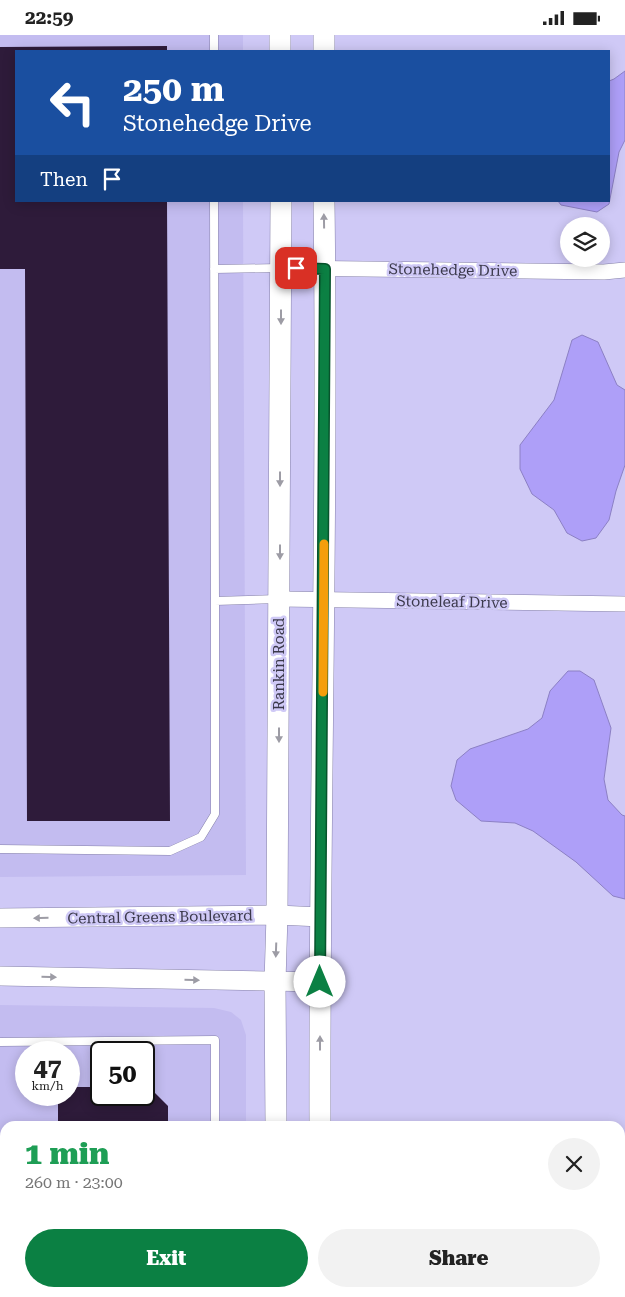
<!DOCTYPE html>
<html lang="en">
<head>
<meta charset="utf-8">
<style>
  :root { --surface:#fff; --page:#f2f2f2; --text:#222; --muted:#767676; --accent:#0b8043 }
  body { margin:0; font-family:"Roboto Serif",serif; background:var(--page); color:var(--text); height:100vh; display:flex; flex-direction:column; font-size:19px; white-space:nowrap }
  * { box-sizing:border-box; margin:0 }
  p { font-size:16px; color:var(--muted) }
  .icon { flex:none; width:28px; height:28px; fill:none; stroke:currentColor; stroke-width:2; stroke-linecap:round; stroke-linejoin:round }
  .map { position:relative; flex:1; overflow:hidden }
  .sheet { position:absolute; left:0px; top:1086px; width:625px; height:176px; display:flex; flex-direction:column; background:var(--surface); border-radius:15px 15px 0 0; box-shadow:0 2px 12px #0003 }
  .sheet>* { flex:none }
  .top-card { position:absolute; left:15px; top:15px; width:595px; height:152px; border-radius:0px; box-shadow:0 2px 12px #0003; background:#1a4fa0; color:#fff; overflow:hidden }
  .fabs { position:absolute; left:560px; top:182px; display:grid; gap:10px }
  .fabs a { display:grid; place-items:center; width:50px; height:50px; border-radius:50%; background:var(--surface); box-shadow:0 2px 12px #0003; font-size:25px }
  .speed { position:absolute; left:15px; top:1006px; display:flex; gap:10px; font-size:25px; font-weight:700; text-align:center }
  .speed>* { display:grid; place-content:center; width:65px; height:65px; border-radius:50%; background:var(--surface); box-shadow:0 2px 12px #0003; line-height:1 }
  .speed small { font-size:12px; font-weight:400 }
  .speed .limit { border:2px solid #111; border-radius:8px; background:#fff; color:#111 }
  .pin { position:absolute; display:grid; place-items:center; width:42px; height:42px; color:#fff; margin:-21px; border-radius:10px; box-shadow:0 2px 8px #0006 }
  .me { position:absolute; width:55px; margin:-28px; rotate:0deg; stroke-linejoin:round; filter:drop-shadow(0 0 4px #0008) }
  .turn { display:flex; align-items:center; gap:18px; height:105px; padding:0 25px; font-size:22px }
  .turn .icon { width:65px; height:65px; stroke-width:2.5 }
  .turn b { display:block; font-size:35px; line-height:42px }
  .then { display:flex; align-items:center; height:48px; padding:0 25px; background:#0003; gap:10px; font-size:19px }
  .round { display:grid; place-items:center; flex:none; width:52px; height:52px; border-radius:26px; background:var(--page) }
  .head { display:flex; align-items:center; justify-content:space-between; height:85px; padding:0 25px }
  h1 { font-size:30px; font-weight:800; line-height:38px; color:#1e9e55 }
  .cta { display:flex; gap:10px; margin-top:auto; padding:10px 25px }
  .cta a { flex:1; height:58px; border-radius:30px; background:var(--accent); color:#fff; font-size:20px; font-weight:800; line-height:58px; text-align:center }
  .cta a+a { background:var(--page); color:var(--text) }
  .status { display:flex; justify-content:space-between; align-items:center; height:35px; padding:0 25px; background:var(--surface); direction:ltr }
  .status svg { height:14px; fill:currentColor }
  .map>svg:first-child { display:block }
</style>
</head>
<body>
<div class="status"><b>22:59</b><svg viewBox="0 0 49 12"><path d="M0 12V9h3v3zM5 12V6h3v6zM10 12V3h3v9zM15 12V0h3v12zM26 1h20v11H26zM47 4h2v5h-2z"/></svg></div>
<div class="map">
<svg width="625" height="1262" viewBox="0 0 625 1262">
  <rect width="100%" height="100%" fill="#cfc9f6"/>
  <path fill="#c3bcf0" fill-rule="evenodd" d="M0 0H243V16H16V166H243L246 840 0 842Z
    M0 970 214 973 231 977 241 985 246 1000V1091H5V1258H244V1262H0ZM26 1018H69V1060H26ZM101 1018H144V1060H101Z"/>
  <path fill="#ae9ff8" stroke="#8c80c4" d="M625 36V105L619 117 609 169 597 177 561 170 558 166H609V46L614 44Z
    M582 300 598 307 617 350 625 355V430L616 456 609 485 596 503 582 506 567 498 554 475 532 459 520 434V410L554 365 572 305Z
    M568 636H580L594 645 611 693 604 744 608 765 622 780 625 781V864L613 861 576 827 533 796 515 788 481 786 456 765 451 751 457 725 470 714 528 694 542 683 550 656Z
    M439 1258H597V1262H439Z"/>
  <path fill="#2e1b3a" d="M167 11V16H16V166H167L170 786H27L25 234H0V12Z
    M69 1052H101V1060H144V1052L150 1053 168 1071V1091H58V1060H69Z
    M57 1258H168V1262H57Z"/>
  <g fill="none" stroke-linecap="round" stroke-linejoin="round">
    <defs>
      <path id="service" d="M214 16V0
        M214 166 215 566 278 564
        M214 234 279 233
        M0 814 170 816 201 802 215 779V566
        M0 1007 215 1005V1091
        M215 1258V1262"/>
      <path id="minor" d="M281 233 604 237 625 235
        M280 564 625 569"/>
      <path id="tertiary" d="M0 883 277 880 321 882
        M0 941 320 947"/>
      <path id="secondary" d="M280 0V16
        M324 16V0
        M276 1091 275 947 277 880 281 166
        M320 1091C319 783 328 475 324 166
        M276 1258V1262
        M321 1258V1262"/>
    </defs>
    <use href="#service" stroke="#8580a9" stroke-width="9"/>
    <use href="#minor" stroke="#8580a9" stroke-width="16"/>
    <use href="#tertiary" stroke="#8580a9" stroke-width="20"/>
    <use href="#secondary" stroke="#8580a9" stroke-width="22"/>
    <use href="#service" stroke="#fff" stroke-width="8"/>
    <use href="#minor" stroke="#fff" stroke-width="15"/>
    <use href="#tertiary" stroke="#fff" stroke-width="19"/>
    <use href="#secondary" stroke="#fff" stroke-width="21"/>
  </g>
  <defs><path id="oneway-solid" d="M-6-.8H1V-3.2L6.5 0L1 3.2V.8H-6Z" transform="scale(1.25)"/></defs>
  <g fill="#9d9ca5">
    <use href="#oneway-solid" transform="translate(324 186) rotate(-91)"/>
    <use href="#oneway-solid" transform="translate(281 282) rotate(90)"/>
    <use href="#oneway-solid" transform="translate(280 444) rotate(90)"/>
    <use href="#oneway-solid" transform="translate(280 517) rotate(90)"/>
    <use href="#oneway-solid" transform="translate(279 700) rotate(90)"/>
    <use href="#oneway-solid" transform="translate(41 883) rotate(179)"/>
    <use href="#oneway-solid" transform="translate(276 915) rotate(92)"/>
    <use href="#oneway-solid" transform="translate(49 942) rotate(1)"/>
    <use href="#oneway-solid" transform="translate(192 945) rotate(1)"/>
    <use href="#oneway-solid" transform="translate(320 1008) rotate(-90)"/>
  </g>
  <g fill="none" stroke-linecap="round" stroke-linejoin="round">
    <defs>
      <path id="route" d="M296 233 325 234 320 947"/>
    </defs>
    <use href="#route" stroke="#07532c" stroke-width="12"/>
    <use href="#route" stroke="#0b8043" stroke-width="9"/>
    <path stroke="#f59e0b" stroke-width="9" d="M323 657 324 509"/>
  </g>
  <g text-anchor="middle" stroke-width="5" stroke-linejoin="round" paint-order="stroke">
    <g font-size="15" fill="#3b394b" stroke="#cfc9f6">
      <text transform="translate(453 235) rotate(1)" y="5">Stonehedge Drive</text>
      <text transform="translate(452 567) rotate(1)" y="5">Stoneleaf Drive</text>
      <text transform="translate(279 629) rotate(-90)" y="5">Rankin Road</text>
      <text transform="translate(160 882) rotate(-1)" y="5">Central Greens Boulevard</text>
    </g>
  </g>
</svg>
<div class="fabs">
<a><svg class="icon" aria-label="layers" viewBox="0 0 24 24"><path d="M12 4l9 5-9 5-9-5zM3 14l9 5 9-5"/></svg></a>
</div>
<div class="speed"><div>47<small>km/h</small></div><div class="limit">50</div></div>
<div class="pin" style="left:296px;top:233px;background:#d93025"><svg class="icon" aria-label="arrive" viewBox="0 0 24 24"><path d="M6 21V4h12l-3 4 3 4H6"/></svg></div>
<svg class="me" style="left:320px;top:947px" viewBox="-20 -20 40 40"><circle r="19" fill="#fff"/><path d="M0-13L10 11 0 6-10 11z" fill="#0b8043"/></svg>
<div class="top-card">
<div class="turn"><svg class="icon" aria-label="left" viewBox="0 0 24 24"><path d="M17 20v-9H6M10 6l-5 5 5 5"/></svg><div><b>250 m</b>Stonehedge Drive</div></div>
<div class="then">Then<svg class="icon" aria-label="arrive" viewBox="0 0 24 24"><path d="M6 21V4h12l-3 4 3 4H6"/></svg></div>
</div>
<section class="sheet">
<div class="head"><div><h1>1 min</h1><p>260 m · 23:00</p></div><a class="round"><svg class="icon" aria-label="close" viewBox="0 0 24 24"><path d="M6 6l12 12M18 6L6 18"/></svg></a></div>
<div class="cta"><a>Exit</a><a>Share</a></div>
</section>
</div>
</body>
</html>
